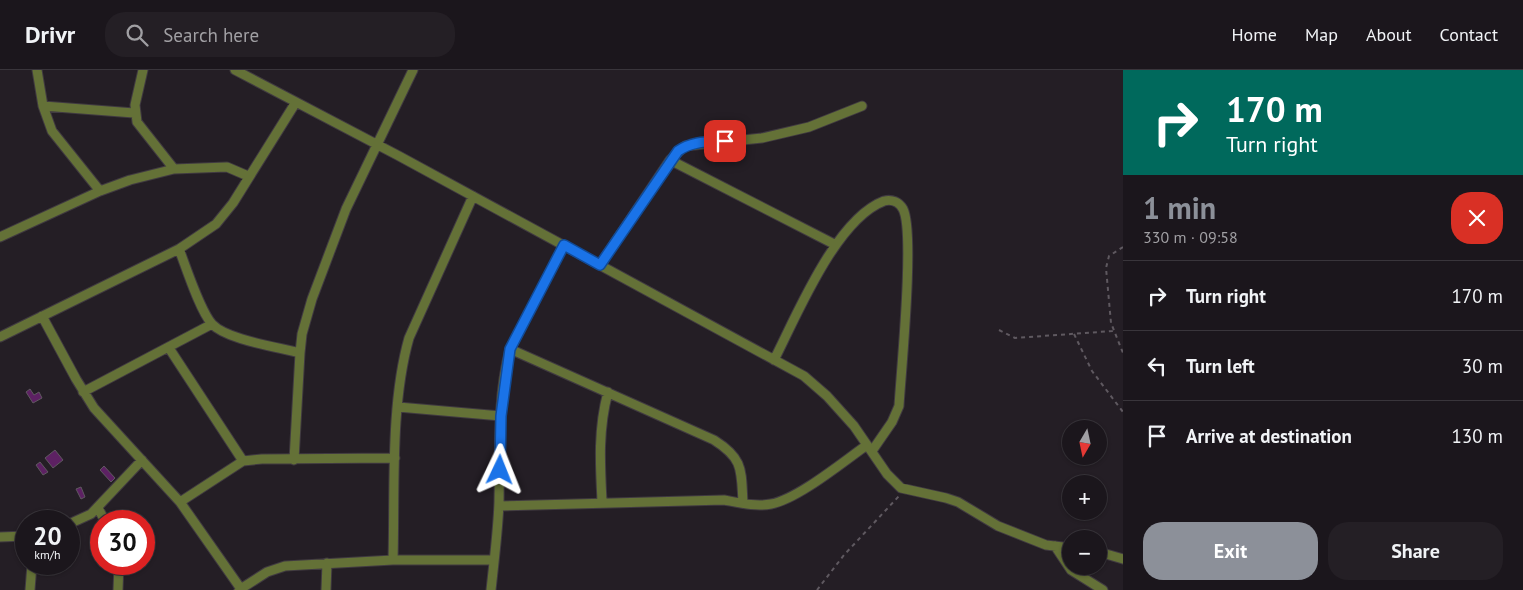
<!DOCTYPE html>
<html lang="en">
<head>
<meta charset="utf-8">
<style>
  :root { --surface:#1b161c; --page:#241f25; --text:#f1f3f6; --muted:#a09fa3; --line:#39353b; --accent:#8c9099 }
  body { margin:0; font-family:"PT Sans",sans-serif; background:var(--page); color:var(--text); height:100vh; display:flex; flex-direction:column; font-size:19px; white-space:nowrap }
  * { box-sizing:border-box; margin:0 }
  p { font-size:16px; color:var(--muted) }
  .icon { flex:none; width:28px; height:28px; fill:none; stroke:currentColor; stroke-width:2; stroke-linecap:round; stroke-linejoin:round }
  .map { position:relative; flex:1; overflow:hidden }
  .drawer { display:flex; flex-direction:column; background:var(--surface); width:400px }
  .drawer>* { flex:none }
  .hud { background:#00695c; color:#fff; overflow:hidden }
  .needle { width:32px; rotate:189deg }
  .tools { position:absolute; left:1062px; top:350px; display:grid; gap:10px }
  .tools a { display:grid; place-items:center; width:45px; height:45px; border-radius:50%; background:var(--surface); box-shadow:0 1px 4px #0004,0 0 0 1px var(--line); font-size:25px }
  .speed { position:absolute; left:15px; top:440px; display:flex; gap:10px; font-size:25px; font-weight:700; text-align:center }
  .speed>* { display:grid; place-content:center; width:65px; height:65px; border-radius:50%; background:var(--surface); box-shadow:0 1px 4px #0004,0 0 0 1px var(--line); line-height:1 }
  .speed small { font-size:12px; font-weight:400 }
  .speed .limit { border:8px solid #d22; background:#fff; color:#111 }
  .pin { position:absolute; display:grid; place-items:center; width:42px; height:42px; color:#fff; margin:-21px; border-radius:10px; box-shadow:0 2px 8px #0006 }
  .me { position:absolute; width:55px; margin:-28px; rotate:2deg; stroke-linejoin:round; filter:drop-shadow(0 0 4px #0008) }
  .turn { display:flex; align-items:center; gap:18px; height:105px; padding:0 20px; font-size:22px }
  .turn .icon { width:65px; height:65px; stroke-width:2.5 }
  .turn b { display:block; font-size:35px; line-height:42px }
  .round { display:grid; place-items:center; flex:none; width:52px; height:52px; border-radius:20px; background:var(--page) }
  .overview { display:flex; align-items:center; justify-content:space-between; height:85px; padding:0 20px }
  h1 { font-size:30px; font-weight:600; line-height:38px; color:var(--accent) }
  .cta { display:flex; gap:10px; margin-top:auto; padding:10px 20px }
  .cta a { flex:1; height:58px; border-radius:20px; background:var(--accent); color:#fff; font-size:20px; font-weight:600; line-height:58px; text-align:center }
  .cta a+a { background:var(--page); color:var(--text) }
  ul { padding:0; list-style:none }
  li { display:flex; align-items:center; gap:15px; height:70px; padding:0 20px; border-top:1px solid var(--line) }
  li div { flex:1 }
  li b { display:block; font-size:19px }
  li em { font-style:normal }
  header { display:flex; align-items:center; gap:30px; box-sizing:border-box; height:70px; padding:0 25px; background:var(--surface); border-bottom:1px solid var(--line) }
  header strong { font-size:24px }
  nav { display:flex; gap:28px; margin-inline-start:auto; font-size:18px }
  .search { width:350px; height:45px; background:var(--page); display:flex; align-items:center; gap:12px; box-sizing:border-box; padding:0 18px; border-radius:20px; color:var(--muted); font-size:19px }
  main { display:flex; flex:1; min-height:0 }
  .map>svg:first-child { display:block }
</style>
</head>
<body>
<header>
<strong>Drivr</strong>
<div class="search"><svg class="icon" aria-label="search" viewBox="0 0 24 24"><circle cx="10" cy="10" r="6"/><path d="M15 15l6 6"/></svg>Search here</div>
<nav><a>Home</a><a>Map</a><a>About</a><a>Contact</a></nav>
</header>
<main>
<div class="map">
<svg width="1123" height="520" viewBox="0 0 1123 520">
  <rect width="100%" height="100%" fill="#241e25"/>
  <path fill="#5d2163" stroke="#5f5860" d="M30 319 34 325 39 322 42 328 33 333 26 322Z
    M55 380 63 390 53 398 45 388Z
    M40 392 48 402 43 405 36 395Z
    M104 396 115 408 111 412 100 400Z
    M81 417 85 427 81 429 76 419Z"/>
  <g fill="none" stroke-linecap="round" stroke-linejoin="round">
    <defs>
      <path id="minor" d="M37 0 43 36 52 61 100 121
        M143 0 135 35 137 52 174 99
        M235 0 399 86 804 306 827 326 854 356 887 404 901 418 946 428 958 432 998 456 1046 475 1071 478
        M43 36 134 43
        M670 90 834 174
        M0 167 100 121 130 110 174 99 227 97 248 106
        M179 179C186 197 200 241 212 254 227 270 278 277 300 283
        M600 195 670 90 685 76 762 68 809 57 862 36
        M42 246 76 309 94 338 180 432 241 519
        M0 267 179 179 216 154 233 133 296 32
        M169 278 243 391
        M510 279 714 370C744 389 741 400 743 433
        M774 290C797 245 836 149 884 131 892 129 899 132 903 139 915 162 901 302 899 336L892 352 872 381
        M83 322 212 254
        M398 337 501 346
        M294 390 300 283 302 264 312 229 346 139 413 0
        M602 431C600 394 598 359 608 322
        M180 432 243 391 262 389 395 388
        M499 436 724 430C740 433 756 437 771 434 798 429 844 391 867 375
        M98 438 105 451
        M69 454 91 444 142 390
        M0 467 26 466
        M1055 476 1071 500 1103 520
        M1099 482 1123 489
        M393 490C395 420 390 335 409 268L473 126
        M30 520 32 494
        M118 520 119 494
        M239 520 267 502 285 496 393 490H494
        M326 520 327 493
        M491 520C494 491 498 461 499 432 500 382 497 328 510 279L564 175"/>
    </defs>
    <use href="#minor" stroke="#403a41" stroke-width="11"/>
    <path stroke="#5f5960" stroke-width="2" stroke-dasharray="4 4" stroke-linecap="butt" d="M1123 177 1109 186 1106 198 1111 253 1123 283
      M999 260 1015 268 1113 261
      M1074 264 1092 301 1123 342
      M817 520 844 485 899 426"/>
    <use href="#minor" stroke="#647137" stroke-width="9"/>
  </g>
  <g fill="none" stroke-linecap="round" stroke-linejoin="round">
    <defs>
      <path id="route" d="M500 400 501 346 510 279 564 175 600 195 678 81C692 71 708 72 725 71"/>
    </defs>
    <use href="#route" stroke="#114b97" stroke-width="12"/>
    <use href="#route" stroke="#1a73e8" stroke-width="9"/>
  </g>
</svg>
<div class="tools">
<a><svg class="needle" viewBox="-14 -14 28 28"><path d="M0-13l5 13h-10z" fill="#e53935"/><path d="M0 13l5-13h-10z" fill="#a09fa3"/></svg></a>
<a>+</a>
<a>−</a>
</div>
<div class="speed"><div>20<small>km/h</small></div><div class="limit">30</div></div>
<div class="pin" style="left:725px;top:71px;background:#d93025"><svg class="icon" aria-label="arrive" viewBox="0 0 24 24"><path d="M6 21V4h12l-3 4 3 4H6"/></svg></div>
<svg class="me" style="left:500px;top:400px" viewBox="-20 -20 40 40"><path d="M0-17L14 15 0 8-14 15z" fill="#1a73e8" stroke="#fff" stroke-width="4"/></svg>
</div>
<section class="drawer">
<div class="hud">
<div class="turn"><svg class="icon" aria-label="right" viewBox="0 0 24 24"><path d="M7 20v-9h11M14 6l5 5-5 5"/></svg><div><b>170 m</b>Turn right</div></div>
</div>
<div class="overview"><div><h1>1 min</h1><p>330 m · 09:58</p></div><a class="round" style="background:#d93025;color:#fff"><svg class="icon" aria-label="close" viewBox="0 0 24 24"><path d="M6 6l12 12M18 6L6 18"/></svg></a></div>
<ul>
<li><svg class="icon" aria-label="right" viewBox="0 0 24 24"><path d="M7 20v-9h11M14 6l5 5-5 5"/></svg><div><b>Turn right</b></div><em>170 m</em></li>
<li><svg class="icon" aria-label="left" viewBox="0 0 24 24"><path d="M17 20v-9H6M10 6l-5 5 5 5"/></svg><div><b>Turn left</b></div><em>30 m</em></li>
<li><svg class="icon" aria-label="arrive" viewBox="0 0 24 24"><path d="M6 21V4h12l-3 4 3 4H6"/></svg><div><b>Arrive at destination</b></div><em>130 m</em></li>
</ul>
<div class="cta"><a>Exit</a><a>Share</a></div>
</section>
</main>
</body>
</html>
